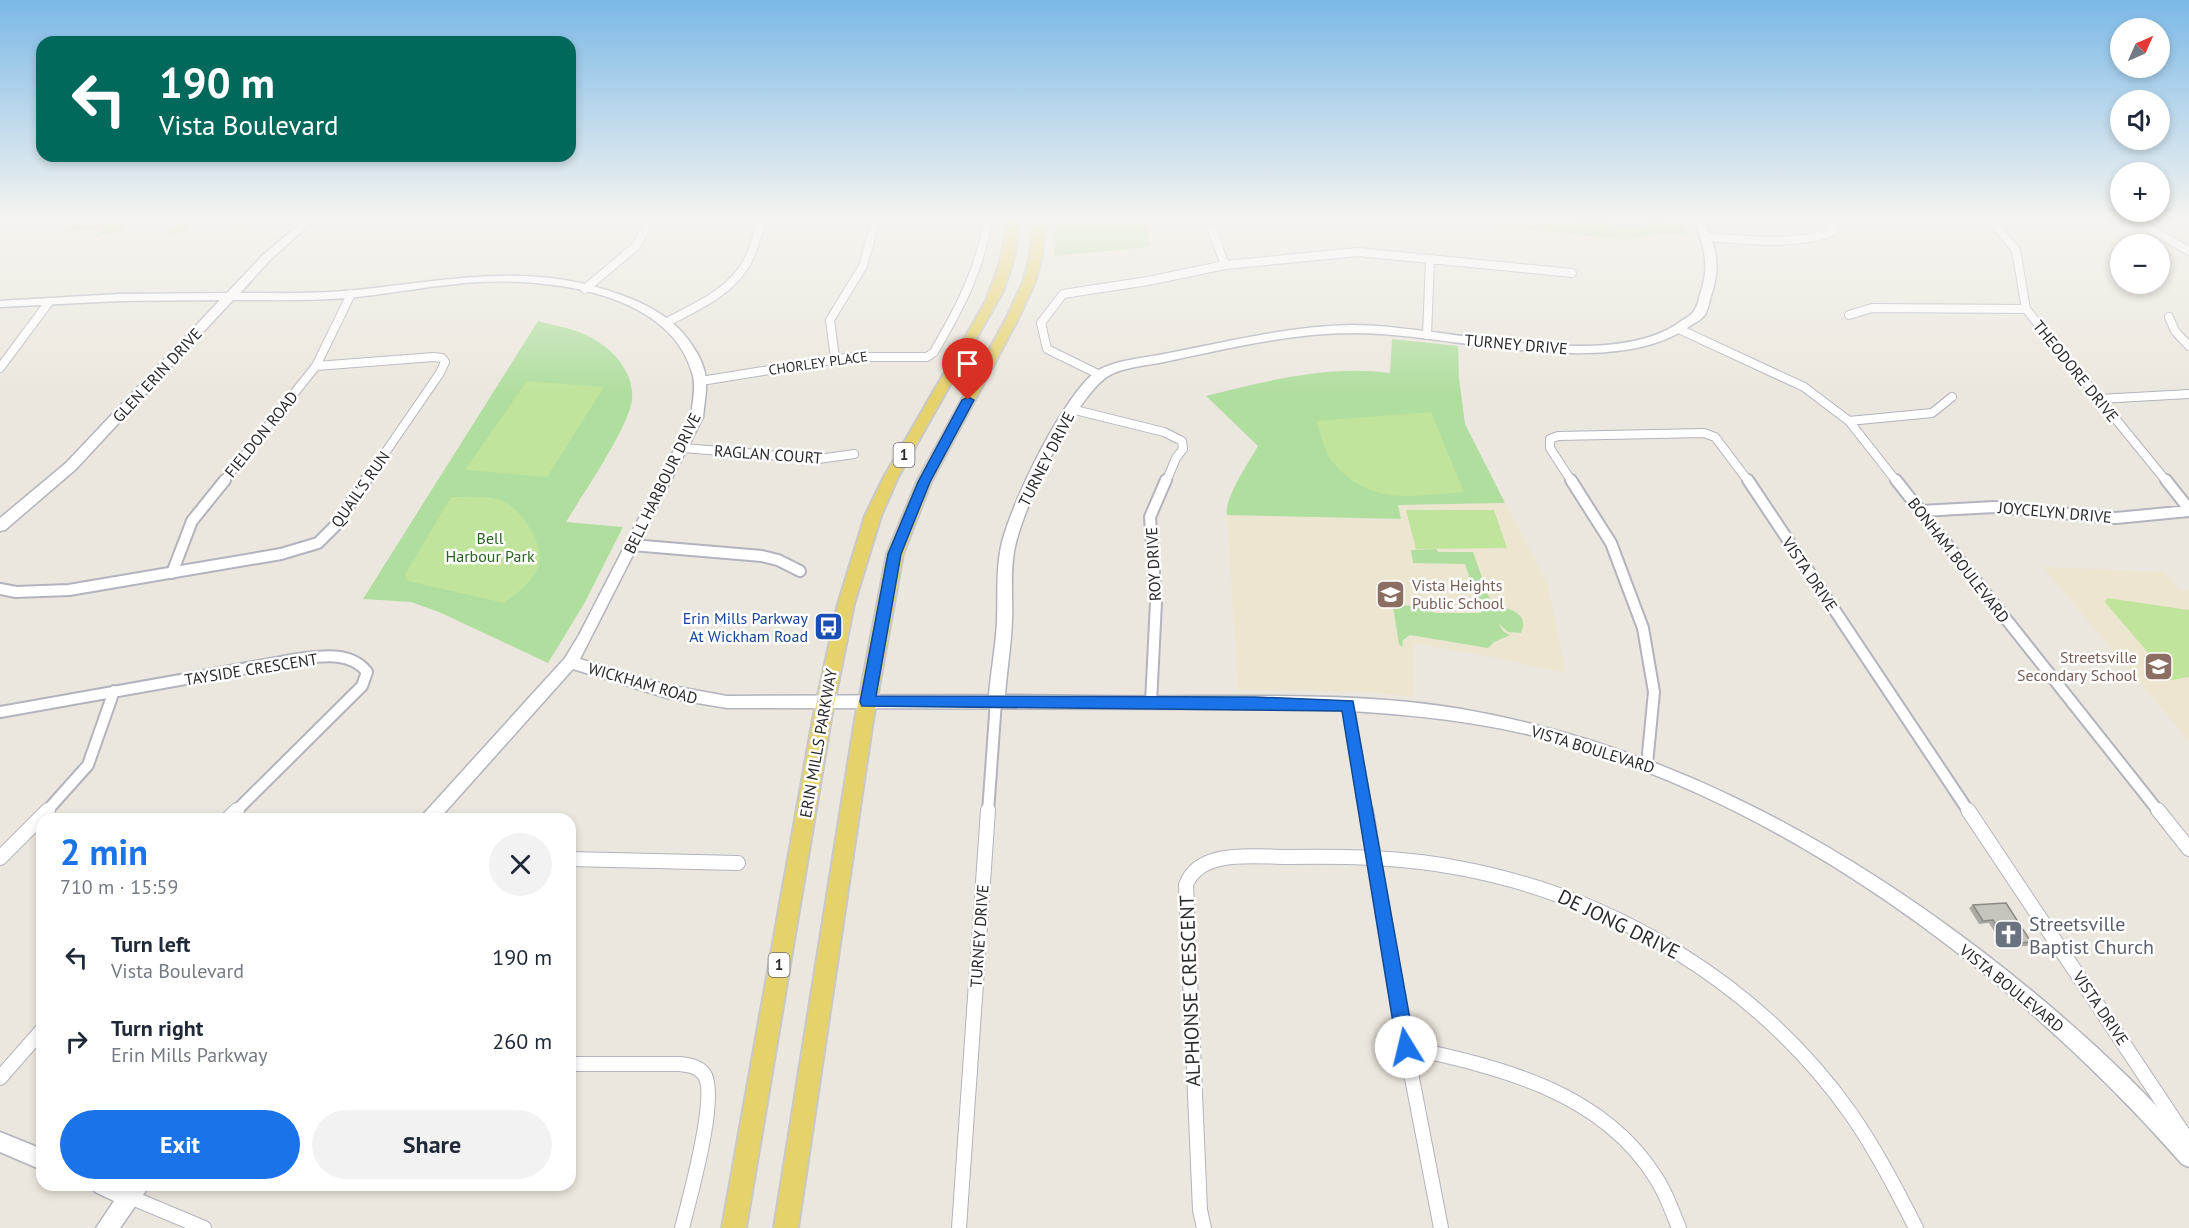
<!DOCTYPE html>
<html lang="en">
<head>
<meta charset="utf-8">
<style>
  :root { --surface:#fff; --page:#f2f2f3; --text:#1f2937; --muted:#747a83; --accent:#1a73e8 }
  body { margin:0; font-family:"PT Sans",sans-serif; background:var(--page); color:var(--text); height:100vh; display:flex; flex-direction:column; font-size:22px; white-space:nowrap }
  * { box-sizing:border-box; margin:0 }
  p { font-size:20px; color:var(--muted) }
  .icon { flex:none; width:33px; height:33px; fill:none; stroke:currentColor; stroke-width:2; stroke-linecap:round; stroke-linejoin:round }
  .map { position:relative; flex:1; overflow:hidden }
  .details { position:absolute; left:36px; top:813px; width:540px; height:378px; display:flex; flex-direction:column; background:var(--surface); border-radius:18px; box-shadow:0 3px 9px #0003 }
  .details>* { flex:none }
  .guide { position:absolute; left:36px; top:36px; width:540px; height:126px; border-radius:18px; box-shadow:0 3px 9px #0003; background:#00695c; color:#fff; overflow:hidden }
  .needle { width:39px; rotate:45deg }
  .buttons { position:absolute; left:2110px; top:18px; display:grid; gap:12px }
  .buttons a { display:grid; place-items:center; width:60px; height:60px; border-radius:50%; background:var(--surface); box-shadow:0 3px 9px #0003; font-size:30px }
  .pin { position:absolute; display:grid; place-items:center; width:51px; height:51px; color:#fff; margin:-62px -26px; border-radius:50% 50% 50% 0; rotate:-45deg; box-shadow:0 0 6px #0007 }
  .pin .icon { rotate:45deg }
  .me { position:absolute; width:66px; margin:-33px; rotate:351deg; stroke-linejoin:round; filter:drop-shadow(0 0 4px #0008) }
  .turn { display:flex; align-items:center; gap:21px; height:126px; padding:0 24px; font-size:27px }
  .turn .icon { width:78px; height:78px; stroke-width:2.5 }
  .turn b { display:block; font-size:42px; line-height:51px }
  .round { display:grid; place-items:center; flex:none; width:63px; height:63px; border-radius:32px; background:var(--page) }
  .head { display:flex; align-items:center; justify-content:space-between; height:102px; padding:0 24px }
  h1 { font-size:36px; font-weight:700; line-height:45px; color:var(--accent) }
  .cta { display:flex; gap:12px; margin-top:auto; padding:12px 24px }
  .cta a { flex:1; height:69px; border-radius:36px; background:var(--accent); color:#fff; font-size:24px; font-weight:700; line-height:69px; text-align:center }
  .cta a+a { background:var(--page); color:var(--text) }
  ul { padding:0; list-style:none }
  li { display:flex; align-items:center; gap:18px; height:84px; padding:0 24px }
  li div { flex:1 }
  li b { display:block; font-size:22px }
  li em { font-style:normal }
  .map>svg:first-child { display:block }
</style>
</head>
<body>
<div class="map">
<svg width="2189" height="1228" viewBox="0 0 2189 1228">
  <rect width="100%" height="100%" fill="#ece7de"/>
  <path fill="#ece5cf" d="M1505 503 1547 582 1566 673 1492 657 1413 643 1414 697 1367 692 1238 690 1227 515 1400 519 1397 505Z
    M2043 567 2164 572 2180 591 2189 590V741Z"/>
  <path fill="#b0de9f" d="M92 220H135L117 232 94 237 100 229 59 232 72 224 86 225Z
    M185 220H257L244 229 232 231 238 224H190L184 231 164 235Z
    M1056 220H1151L1149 247 1054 256Z
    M1446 220H1683L1689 236 1664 233 1625 240Z
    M538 321C551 325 566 327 579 332 606 342 635 368 632 400 628 429 582 495 566 522L623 527 584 604 548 663 439 612 411 602 363 599Z
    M1392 339 1458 346 1459 379 1465 424 1505 503 1398 505 1401 519 1227 515C1224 498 1249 462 1258 446L1206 396C1265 381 1329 365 1390 373Z
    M1436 549 1438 552H1473L1491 603C1504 609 1531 610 1521 633L1508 632 1498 623 1504 632 1510 635 1494 642 1488 648 1410 635 1403 640 1402 647 1399 644 1393 606 1431 605 1434 613H1481L1465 564 1413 563 1411 550Z"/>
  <path fill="#c0e49c" d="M527 381 604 387 547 477 465 470Z
    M1431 412 1464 492C1411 496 1369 507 1331 460 1324 450 1321 433 1316 421Z
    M451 497C467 497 488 495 502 501 513 505 523 517 529 527 552 564 535 580 504 603L408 581 405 575Z
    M1406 510H1494L1507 548 1416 549Z
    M2107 598 2189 610V677L2171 680 2105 602Z"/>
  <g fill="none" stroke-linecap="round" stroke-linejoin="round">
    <path stroke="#7ac1e5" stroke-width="3" d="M1577 220 1630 226 1663 221"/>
    <defs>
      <path id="street-far2" d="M1991 220 2016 250 2026 309 2167 482
        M2134 220 2189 251
        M1212 230 1225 265
        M1707 237C1744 240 1799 246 1834 231L1829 220
        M585 289 636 246 650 220
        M1849 315 1872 308 2026 309
        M2169 317 2175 331 2189 346
        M667 322C696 307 729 293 746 264 754 251 757 235 762 220
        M1681 330 1804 387 1849 421 1897 482
        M1427 335 1430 260
        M835 358 830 320 863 266 876 220
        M316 366 434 357 442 358 445 362 440 373 365 482
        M0 368 49 302
        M1100 375 1047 349 1041 323 1063 294 1148 281 1225 265 1358 252 1572 273
        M701 381 851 357H927L934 352C959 309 980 270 988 220
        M2099 399 2189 394
        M1071 409 1164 432 1182 441 1183 449 1176 458 1166 482
        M1849 421 1932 413 1952 397
        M683 448 819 459 854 454
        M223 482 316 366 351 294
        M1572 482 1550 448V439L1558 436 1704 433 1715 437 1749 482"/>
      <path id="street-far1" d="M1571 480 1611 543 1643 628 1654 692 1647 764
        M1748 480 1969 812
        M1896 480 2159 812
        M2166 480 2189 509
        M1921 511 1994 507 2116 518 2189 511
        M632 545 762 556 778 560 800 571
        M172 573 192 521 225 480
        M0 589 16 592 69 590 281 554 318 543 335 526 366 480
        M1151 703 1156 602 1150 517 1166 480
        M1348 705 1366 812
        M0 712 298 659C322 656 351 651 367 672L362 686 235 812
        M46 812 88 765 114 691
        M988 812 996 701"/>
      <path id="street" d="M1366 810 1406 1047 1441 1228
        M1968 810 2189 1142
        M2158 810 2189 849
        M228 819 237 810
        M0 858 48 810
        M570 859 738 863
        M1406 1047C1499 1067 1602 1091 1656 1178 1666 1193 1672 1211 1679 1228
        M570 1064H679C688 1065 698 1066 704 1074 719 1095 689 1200 682 1228
        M0 1078 42 1030
        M130 1197 204 1228
        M959 1228 988 810
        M1204 1228 1200 1210 1186 885C1199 848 1256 857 1287 857 1344 856 1402 857 1459 868 1614 897 1759 984 1851 1114 1876 1150 1896 1189 1916 1228"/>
      <path id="secondary" d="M304 220H315L271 259 240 293C275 293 310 294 345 291 440 283 526 259 621 295 644 303 665 314 682 332 693 345 705 363 706 380 707 392 704 405 703 417L580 659 667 685 727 696 989 695C991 670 996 646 997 621 998 598 996 575 1000 552 1006 512 1064 393 1097 371 1115 360 1144 358 1164 354 1226 342 1289 326 1353 325 1439 325 1604 373 1677 324 1682 320 1691 316 1694 311 1698 306 1699 297 1701 291 1710 266 1704 244 1693 220H1703C1717 248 1721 266 1711 296 1709 302 1708 311 1704 316 1700 321 1692 324 1687 328 1607 382 1445 332 1353 333 1289 333 1226 349 1164 362 1145 366 1119 367 1104 379 1071 406 1021 510 1014 552 1010 575 1013 598 1012 621 1011 646 1007 670 1005 695 1066 695 1128 697 1190 696 1280 696 1372 694 1461 709 1654 742 1825 832 1979 949 2055 1007 2126 1070 2189 1141V1167L2182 1164C2017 976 1780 797 1535 736 1460 718 1384 712 1307 709L727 708 667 698 573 669 439 819H419L565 658 579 635 691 417C692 405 696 388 693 376 672 292 550 278 477 282 433 285 390 294 347 298 309 301 271 300 233 300L76 469 5 530 0 531V518L66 463 220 300 119 301 0 307V301L119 294 227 293 263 255Z
        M0 1132 42 1149V1170L0 1152Z
        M91 1185H150L120 1228H96L114 1201 95 1192Z"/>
      <path id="primary" d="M1008 220H1020L1013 262 1003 291 898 477 881 516 854 604 831 719 746 1228H722L813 719 838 604 865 516 884 477 986 301 1000 262Z
        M1034 220H1046L1042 256 1035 282 1018 319 931 482 903 554 873 720 798 1228H774L855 720 887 554 917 482 1006 319 1023 282 1030 256Z"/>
    </defs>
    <use href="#street-far2" stroke="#b2b3bd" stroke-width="10"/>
    <use href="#street-far1" stroke="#b2b3bd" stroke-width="14"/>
    <use href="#street" stroke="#b2b3bd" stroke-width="16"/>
    <use href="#secondary" stroke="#b2b3bd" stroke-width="3"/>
    <use href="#primary" stroke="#c8c8c8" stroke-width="4"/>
    <use href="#street-far2" stroke="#fff" stroke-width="8"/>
    <use href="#street-far1" stroke="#fff" stroke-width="10"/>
    <use href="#street" stroke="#fff" stroke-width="14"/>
    <use href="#secondary" fill="#fff" fill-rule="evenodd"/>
    <use href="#primary" fill="#e6d26a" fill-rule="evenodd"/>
  </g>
  <path fill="#aba9a3" d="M1973 905 2031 942 2027 946 2004 947 1989 923 1979 924 1969 908Z"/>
  <path fill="#c7c4be" stroke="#8b8985" stroke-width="1.5" d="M2006 903 2031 942 2008 944 1993 920 1983 921 1973 905Z"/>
  <linearGradient id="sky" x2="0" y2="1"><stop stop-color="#7cb9e7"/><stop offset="0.56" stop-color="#f6f4f0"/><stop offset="1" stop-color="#f6f4f0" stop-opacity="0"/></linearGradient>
  <rect width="2189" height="392" fill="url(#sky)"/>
  <path fill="#1a73e8" stroke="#114b97" stroke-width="1.5" d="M968 397 974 400 930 482 901 554 876 696 1255 697 1353 701 1415 1047 1412 1054 1406 1056 1400 1054 1397 1047 1342 711 862 706 860 702 888 554 918 482 962 400Z"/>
  <defs>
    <symbol id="school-square" viewBox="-11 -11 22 22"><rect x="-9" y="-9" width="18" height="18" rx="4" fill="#8d6e63" stroke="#fff"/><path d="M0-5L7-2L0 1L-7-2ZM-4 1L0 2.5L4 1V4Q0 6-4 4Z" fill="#fff"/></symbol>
    <symbol id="bus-square" viewBox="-11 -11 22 22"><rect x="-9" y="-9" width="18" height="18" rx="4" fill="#1a4fb4" stroke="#fff"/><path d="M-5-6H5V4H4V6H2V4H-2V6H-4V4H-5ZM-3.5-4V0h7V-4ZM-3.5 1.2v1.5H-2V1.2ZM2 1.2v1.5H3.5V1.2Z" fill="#fff"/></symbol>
    <symbol id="church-square" viewBox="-11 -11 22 22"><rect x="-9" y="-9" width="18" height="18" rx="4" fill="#6b7280" stroke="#fff"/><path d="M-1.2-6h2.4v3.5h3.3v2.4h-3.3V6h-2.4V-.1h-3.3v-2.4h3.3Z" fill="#fff"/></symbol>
  </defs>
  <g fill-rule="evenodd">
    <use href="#school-square" x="1374" y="578" width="33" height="33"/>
    <use href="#bus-square" x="812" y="610" width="33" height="33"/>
    <use href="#school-square" x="2142" y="650" width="33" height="33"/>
    <use href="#church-square" x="1992" y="918" width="33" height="33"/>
  </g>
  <g text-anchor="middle" stroke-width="5" stroke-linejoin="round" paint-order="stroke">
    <g font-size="14" fill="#2b2b2b" stroke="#fff">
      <text transform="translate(818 363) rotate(-8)" y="5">CHORLEY PLACE</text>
    </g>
    <g fill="#fff" stroke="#6b6b6b" stroke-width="1.5">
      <rect x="893.5" y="443" width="21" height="24" rx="4.5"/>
      <rect x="768.5" y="953" width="21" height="24" rx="4.5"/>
    </g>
    <g font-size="15" font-weight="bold" fill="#2b2b2b">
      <text x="904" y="460">1</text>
      <text x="779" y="970">1</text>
    </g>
    <g font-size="16" fill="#2b2b2b" stroke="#fff">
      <text transform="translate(1516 344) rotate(5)" y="6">TURNEY DRIVE</text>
      <text transform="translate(2076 371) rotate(51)" y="6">THEODORE DRIVE</text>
      <text transform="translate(157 375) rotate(-47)" y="6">GLEN ERIN DRIVE</text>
      <text transform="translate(261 434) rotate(-51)" y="6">FIELDON ROAD</text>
      <text transform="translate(768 454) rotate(4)" y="6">RAGLAN COURT</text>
      <text transform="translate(1046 459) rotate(-63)" y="6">TURNEY DRIVE</text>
      <text transform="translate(662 483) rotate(-64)" y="6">BELL HARBOUR DRIVE</text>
      <text transform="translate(360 489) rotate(-55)" y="6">QUAIL'S RUN</text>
      <text transform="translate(2055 512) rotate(5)" y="6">JOYCELYN DRIVE</text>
      <text transform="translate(1959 560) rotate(52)" y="6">BONHAM BOULEVARD</text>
      <text transform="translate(1153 564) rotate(-93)" y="6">ROY DRIVE</text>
      <text transform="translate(1810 574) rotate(56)" y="6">VISTA DRIVE</text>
      <text transform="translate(251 669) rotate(-9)" y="6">TAYSIDE CRESCENT</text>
      <text transform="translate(643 683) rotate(16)" y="6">WICKHAM ROAD</text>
      <text transform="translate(818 743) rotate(-80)" y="6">ERIN MILLS PARKWAY</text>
      <text transform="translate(1593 749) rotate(17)" y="6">VISTA BOULEVARD</text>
      <text transform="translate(979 936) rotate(-86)" y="6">TURNEY DRIVE</text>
      <text transform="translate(2012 988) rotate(39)" y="6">VISTA BOULEVARD</text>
      <text transform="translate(2101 1008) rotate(56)" y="6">VISTA DRIVE</text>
    </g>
    <g font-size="16" fill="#296320" stroke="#fff">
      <text x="490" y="544">Bell<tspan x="490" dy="18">Harbour Park</tspan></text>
    </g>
    <g font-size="16" fill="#785e54" stroke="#fff" text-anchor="start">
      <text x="1412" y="591">Vista Heights<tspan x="1412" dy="18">Public School</tspan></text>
      <text x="2137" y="663" text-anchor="end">Streetsville<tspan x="2137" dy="18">Secondary School</tspan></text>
    </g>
    <g font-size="16" fill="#164399" stroke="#fff" text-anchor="end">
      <text x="808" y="624">Erin Mills Parkway<tspan x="808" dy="18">At Wickham Road</tspan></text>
    </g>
    <g font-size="20" fill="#2b2b2b" stroke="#fff">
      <text transform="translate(1619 924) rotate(26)" y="7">DE JONG DRIVE</text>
      <text transform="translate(1190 991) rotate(-92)" y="7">ALPHONSE CRESCENT</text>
    </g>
    <g font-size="20" fill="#5b616d" stroke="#fff" text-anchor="start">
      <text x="2029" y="931">Streetsville<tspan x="2029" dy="23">Baptist Church</tspan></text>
    </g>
  </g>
</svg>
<div class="buttons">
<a><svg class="needle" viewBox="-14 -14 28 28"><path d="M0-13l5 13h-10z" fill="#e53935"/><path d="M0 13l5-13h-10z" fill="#747a83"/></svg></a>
<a><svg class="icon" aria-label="sound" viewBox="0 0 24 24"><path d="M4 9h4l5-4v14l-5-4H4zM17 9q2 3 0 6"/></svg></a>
<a>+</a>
<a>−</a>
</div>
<div class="pin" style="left:968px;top:400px;background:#d93025"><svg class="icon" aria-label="arrive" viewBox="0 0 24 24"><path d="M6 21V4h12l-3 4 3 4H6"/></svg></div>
<svg class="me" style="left:1406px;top:1047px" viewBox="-20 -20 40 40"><circle r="19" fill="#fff"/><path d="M0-13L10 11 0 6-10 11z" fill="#1a73e8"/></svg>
<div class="guide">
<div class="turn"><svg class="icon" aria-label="left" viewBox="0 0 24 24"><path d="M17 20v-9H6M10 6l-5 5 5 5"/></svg><div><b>190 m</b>Vista Boulevard</div></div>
</div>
<section class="details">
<div class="head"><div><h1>2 min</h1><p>710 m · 15:59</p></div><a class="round"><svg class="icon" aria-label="close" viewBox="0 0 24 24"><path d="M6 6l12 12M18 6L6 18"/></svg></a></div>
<ul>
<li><svg class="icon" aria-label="left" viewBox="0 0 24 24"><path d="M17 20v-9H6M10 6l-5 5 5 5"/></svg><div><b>Turn left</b><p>Vista Boulevard</p></div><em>190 m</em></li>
<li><svg class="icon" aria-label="right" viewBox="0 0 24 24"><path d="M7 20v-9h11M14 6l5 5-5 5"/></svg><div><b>Turn right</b><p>Erin Mills Parkway</p></div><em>260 m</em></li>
</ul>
<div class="cta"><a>Exit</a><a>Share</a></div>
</section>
</div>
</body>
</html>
